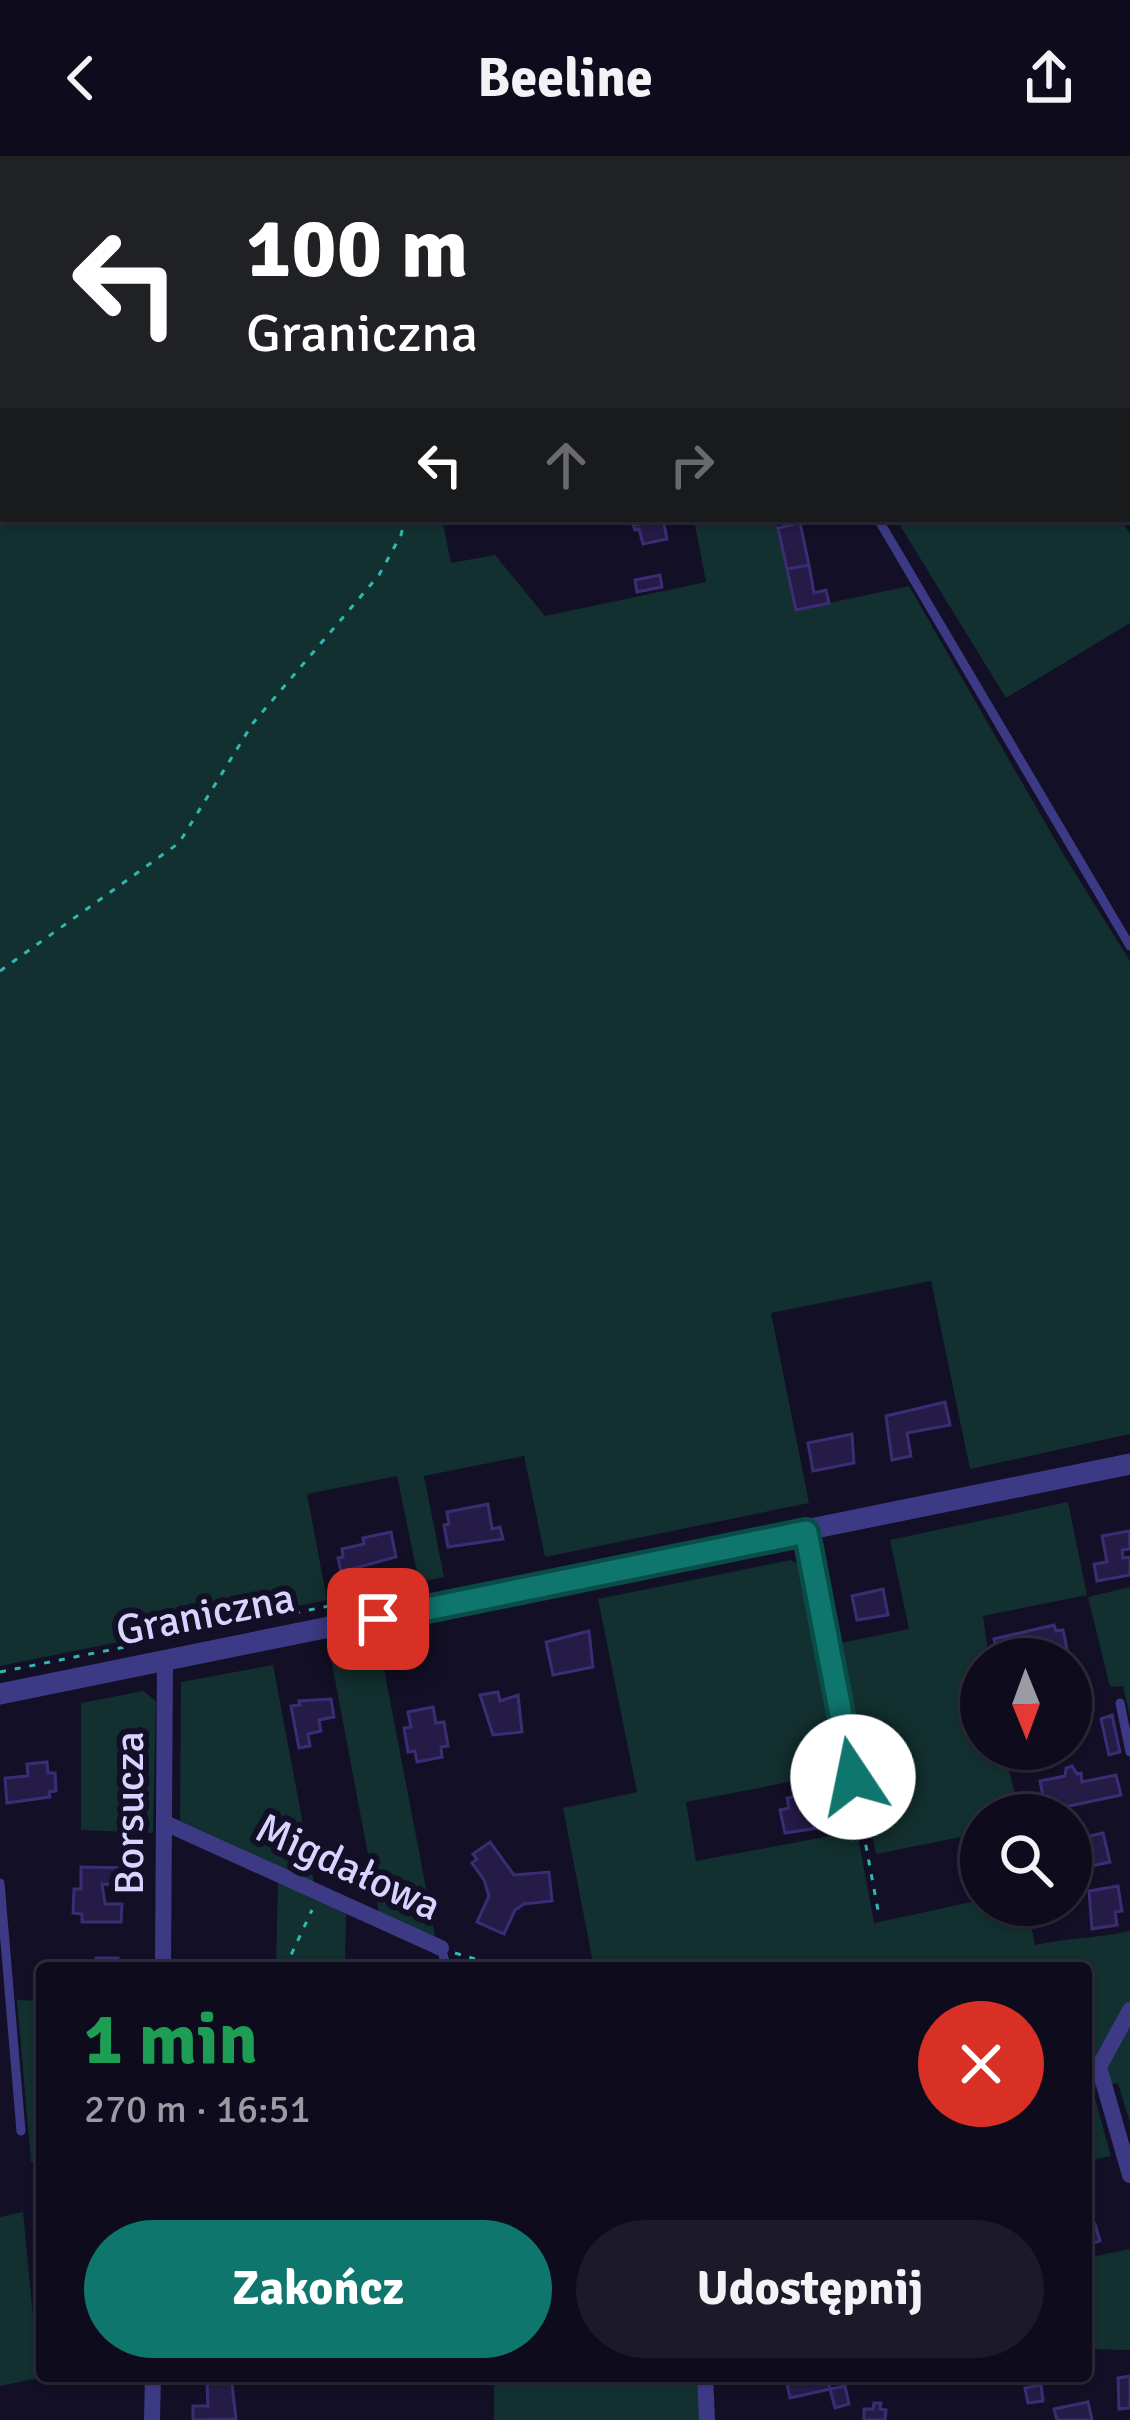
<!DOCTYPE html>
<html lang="pl">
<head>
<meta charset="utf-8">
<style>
  :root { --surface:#0e0b1c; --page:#1c1929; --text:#f1f3f6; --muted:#9b9ba3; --line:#2e2b3b; --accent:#0f766e }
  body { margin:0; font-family:Signika,sans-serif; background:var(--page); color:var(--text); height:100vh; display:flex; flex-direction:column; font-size:45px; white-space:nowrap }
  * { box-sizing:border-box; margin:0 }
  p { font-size:39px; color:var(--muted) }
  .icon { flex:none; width:66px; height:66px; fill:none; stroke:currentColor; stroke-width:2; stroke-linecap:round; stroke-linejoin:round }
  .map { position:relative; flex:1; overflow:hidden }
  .drawer { position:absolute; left:36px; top:1806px; width:1056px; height:420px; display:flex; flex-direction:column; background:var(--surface); border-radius:12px; box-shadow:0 3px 9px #0004,0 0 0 3px var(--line) }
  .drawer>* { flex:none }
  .top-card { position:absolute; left:0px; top:0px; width:1131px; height:366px; box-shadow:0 3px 9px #0004,0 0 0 3px var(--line); background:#202124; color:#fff; overflow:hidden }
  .needle { width:78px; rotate:179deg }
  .buttons { position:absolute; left:960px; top:1482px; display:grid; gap:24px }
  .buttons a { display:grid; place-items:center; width:132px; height:132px; border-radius:50%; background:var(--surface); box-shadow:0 3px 9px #0004,0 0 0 3px var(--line); font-size:60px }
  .pin { position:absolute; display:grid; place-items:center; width:102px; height:102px; color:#fff; margin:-51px; border-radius:24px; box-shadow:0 6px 18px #0006 }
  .me { position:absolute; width:132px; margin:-66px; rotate:349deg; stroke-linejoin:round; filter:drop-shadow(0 0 9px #0008) }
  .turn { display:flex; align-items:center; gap:42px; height:252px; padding:0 48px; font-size:54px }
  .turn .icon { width:156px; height:156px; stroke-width:2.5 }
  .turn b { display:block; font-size:84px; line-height:102px }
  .lanes { display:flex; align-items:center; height:114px; padding:0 48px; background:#0003; justify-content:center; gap:60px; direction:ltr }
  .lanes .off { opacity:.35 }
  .round { display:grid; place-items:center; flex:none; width:126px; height:126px; border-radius:63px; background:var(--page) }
  .overview { display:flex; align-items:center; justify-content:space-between; height:204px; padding:0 48px }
  h1 { font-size:72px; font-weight:700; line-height:90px; color:#1e9e55 }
  .primary-button { display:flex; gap:24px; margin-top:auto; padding:24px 48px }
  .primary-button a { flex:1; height:138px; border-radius:72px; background:var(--accent); color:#fff; font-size:48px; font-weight:700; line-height:138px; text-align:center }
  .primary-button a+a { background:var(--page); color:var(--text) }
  header { display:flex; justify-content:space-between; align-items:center; height:156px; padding:0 48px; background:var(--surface); font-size:54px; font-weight:700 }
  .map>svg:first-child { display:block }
</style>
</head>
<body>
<header><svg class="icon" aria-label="back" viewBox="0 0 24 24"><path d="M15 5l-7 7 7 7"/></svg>Beeline<svg class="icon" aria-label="share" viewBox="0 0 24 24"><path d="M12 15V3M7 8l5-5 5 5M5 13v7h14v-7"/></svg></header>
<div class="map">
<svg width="1130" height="2264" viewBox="0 0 1130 2264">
  <rect width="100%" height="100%" fill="#130f26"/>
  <path fill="#12302f" d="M0 0H1124L3 3V363H442L451 407 495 399 545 460 706 426 695 369 721 363H776L796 454 909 430 1062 696 1130 805V1278L970 1313 931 1125 771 1157 809 1347 545 1401 524 1300 424 1320 444 1421 419 1426 397 1320 307 1338 327 1444 0 1510Z
    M896 363H1121L1130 378V467L1006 542Z
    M1068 1346 1087 1439 983 1460 989 1503H981V1593H1004L1020 1659H981V1677L876 1698 836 1488 909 1473 890 1384Z
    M791 1404 807 1414 846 1615 686 1646 696 1705 857 1675 874 1767 981 1744V1749H1027L1035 1789C1068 1782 1097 1782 1130 1775V1967L1118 1927 1092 1932 1111 2000 1086 2005V1812H594L563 1652 637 1636 598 1443Z
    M1130 1431V1561L1123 1530 1110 1531 1088 1441Z
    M379 1487 436 1784 379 1757 330 1497Z
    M273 1509 314 1727 180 1665 181 1526Z
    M143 1535 156 1545 153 1677 81 1674V1547Z
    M278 1725 346 1757 345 1812H276Z
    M17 1844 42 1845V2006H31Z
    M23 2056 39 2222 0 2230V2061Z
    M1130 2093V2194L1086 2193V2102Z
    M494 2220H699L700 2264H494Z"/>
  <path fill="#241b47" stroke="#3b2d73" stroke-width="3" d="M638 363H663L667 383 643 388 639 373 635 374 633 369 639 368Z
    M800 367 809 409 787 413 778 372Z
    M809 409 814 437 826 434 829 447 796 454 787 413Z
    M660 419 662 431 637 436 635 424Z
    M945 1246 950 1269 907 1277 911 1300 892 1304 886 1260Z
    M852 1278 854 1307 813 1315 808 1287Z
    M488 1348 492 1373 500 1371 503 1383 448 1391 444 1369 449 1368 447 1356Z
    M1129 1375 1130 1393 1122 1394 1123 1402 1130 1401V1419L1097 1425 1094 1408 1107 1406 1102 1380Z
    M391 1376 396 1401 341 1416 338 1402 343 1401 342 1393 364 1388 363 1382Z
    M883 1433 888 1459 857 1464 852 1440Z
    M1054 1469 1056 1475 1063 1474 1068 1498 1061 1499V1503H1014L1012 1495 997 1499 994 1483Z
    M589 1475 593 1511 553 1519 546 1486Z
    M498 1536 500 1545 518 1539 522 1576 493 1579 480 1539Z
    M331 1543 334 1561 319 1564 321 1575 308 1578 310 1590 299 1592 291 1550 300 1549 299 1545Z
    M433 1551 436 1567 444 1566 448 1590 441 1591 442 1601 417 1606 415 1595 408 1596 404 1572 411 1571 408 1556Z
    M1112 1559 1120 1596 1109 1599 1101 1563Z
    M47 1606 48 1617H55L56 1635 49 1636 50 1641 7 1647 5 1622 28 1620 27 1608Z
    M1072 1610 1077 1618 1081 1617 1082 1626 1116 1619 1121 1639 1046 1655 1040 1625 1065 1620 1066 1612Z
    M808 1637 810 1648 817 1647 818 1652 834 1649 838 1669 785 1677 780 1654 789 1652 787 1642Z
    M1083 1672 1085 1681 1103 1677 1110 1706 1091 1710 1089 1702 1076 1705 1071 1675Z
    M490 1686 514 1719 549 1716 552 1745 524 1748 515 1754 504 1778 477 1766 489 1740 484 1724 472 1707 477 1703 473 1698Z
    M81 1711 128 1712 127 1729 102 1728 105 1748H122L121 1766H82V1758L73 1757 74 1733H81Z
    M1118 1730 1122 1755 1115 1756 1117 1769 1092 1773 1089 1735Z
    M96 1802H118L117 1812H89V1805L96 1806Z
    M1086 2056 1090 2070 1095 2068 1100 2085 1086 2089Z
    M813 2220H827L830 2233 790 2242 787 2228Z
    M1130 2220V2252L1119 2253 1118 2222Z
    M207 2227 232 2228 236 2263 193 2264V2250H208Z
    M1041 2229 1043 2245 1028 2247 1025 2232Z
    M845 2230 849 2248 835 2252 830 2233Z
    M1088 2246 1092 2264H1057L1054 2253Z
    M874 2247H881L880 2253 886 2254 885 2264H864V2253H873Z"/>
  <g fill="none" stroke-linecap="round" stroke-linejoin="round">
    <path stroke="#2fb8b0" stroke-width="3" stroke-dasharray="6 9" stroke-linecap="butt" d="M260 3 265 0
      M806 3V0
      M0 177 3 175
      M0 248 3 249
      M0 815 179 687 253 567 379 419 401 379 405 363
      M0 1516 404 1435
      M863 1674 878 1754
      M455 1797 505 1812
      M285 1812 312 1754"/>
    <path stroke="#3d3a85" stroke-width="9" d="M1128 352 1130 355
      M878 363 1130 790
      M806 1375 861 1662
      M1120 1547 1130 1596
      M0 1727 21 1975
      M441 1792 447 1812"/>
    <path stroke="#3d3a85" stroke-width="16" d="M165 1667 441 1792
      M163 1812 165 1503
      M1130 1854 1099 1911 1130 2019
      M705 2220 707 2264
      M152 2264 153 2220"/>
    <path stroke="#3d3a85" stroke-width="21" d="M0 1538 1130 1308"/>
  </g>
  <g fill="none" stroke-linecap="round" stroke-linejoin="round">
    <defs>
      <path id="route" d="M378 1463 806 1376 853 1621"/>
    </defs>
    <use href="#route" stroke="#0a4d48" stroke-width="30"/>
    <use href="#route" stroke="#0f766e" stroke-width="21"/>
  </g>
  <g text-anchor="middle" stroke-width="12" stroke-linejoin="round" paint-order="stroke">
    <g font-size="42" fill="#d9d4ff" stroke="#130f26">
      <text transform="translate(205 1457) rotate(-11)" y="15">Graniczna</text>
      <text transform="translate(128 1657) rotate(-90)" y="15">Borsucza</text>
      <text transform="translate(349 1710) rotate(25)" y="15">Migdałowa</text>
    </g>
  </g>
</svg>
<div class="buttons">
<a><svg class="needle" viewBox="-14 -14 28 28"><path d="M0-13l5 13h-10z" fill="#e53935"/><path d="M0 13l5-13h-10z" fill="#9b9ba3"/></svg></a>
<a><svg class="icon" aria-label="search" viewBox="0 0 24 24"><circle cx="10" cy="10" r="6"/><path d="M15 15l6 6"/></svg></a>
</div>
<div class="pin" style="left:378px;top:1463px;background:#d93025"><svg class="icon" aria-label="arrive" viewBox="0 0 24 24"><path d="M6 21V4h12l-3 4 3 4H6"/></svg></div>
<svg class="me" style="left:853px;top:1621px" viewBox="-20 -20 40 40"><circle r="19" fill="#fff"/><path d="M0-13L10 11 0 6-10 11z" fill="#0f766e"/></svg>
<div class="top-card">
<div class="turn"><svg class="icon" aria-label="left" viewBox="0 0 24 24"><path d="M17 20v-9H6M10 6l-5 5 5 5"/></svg><div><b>100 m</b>Graniczna</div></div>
<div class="lanes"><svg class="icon" aria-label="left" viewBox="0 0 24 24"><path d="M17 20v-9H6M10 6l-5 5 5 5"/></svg><svg class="icon off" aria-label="ahead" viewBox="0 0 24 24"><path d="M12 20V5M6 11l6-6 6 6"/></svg><svg class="icon off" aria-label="right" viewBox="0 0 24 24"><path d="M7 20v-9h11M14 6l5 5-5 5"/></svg></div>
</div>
<section class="drawer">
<div class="overview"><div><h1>1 min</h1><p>270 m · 16:51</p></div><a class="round" style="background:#d93025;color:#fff"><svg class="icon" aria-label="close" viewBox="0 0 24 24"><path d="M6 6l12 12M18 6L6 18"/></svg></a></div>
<div class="primary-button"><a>Zakończ</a><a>Udostępnij</a></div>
</section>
</div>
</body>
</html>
